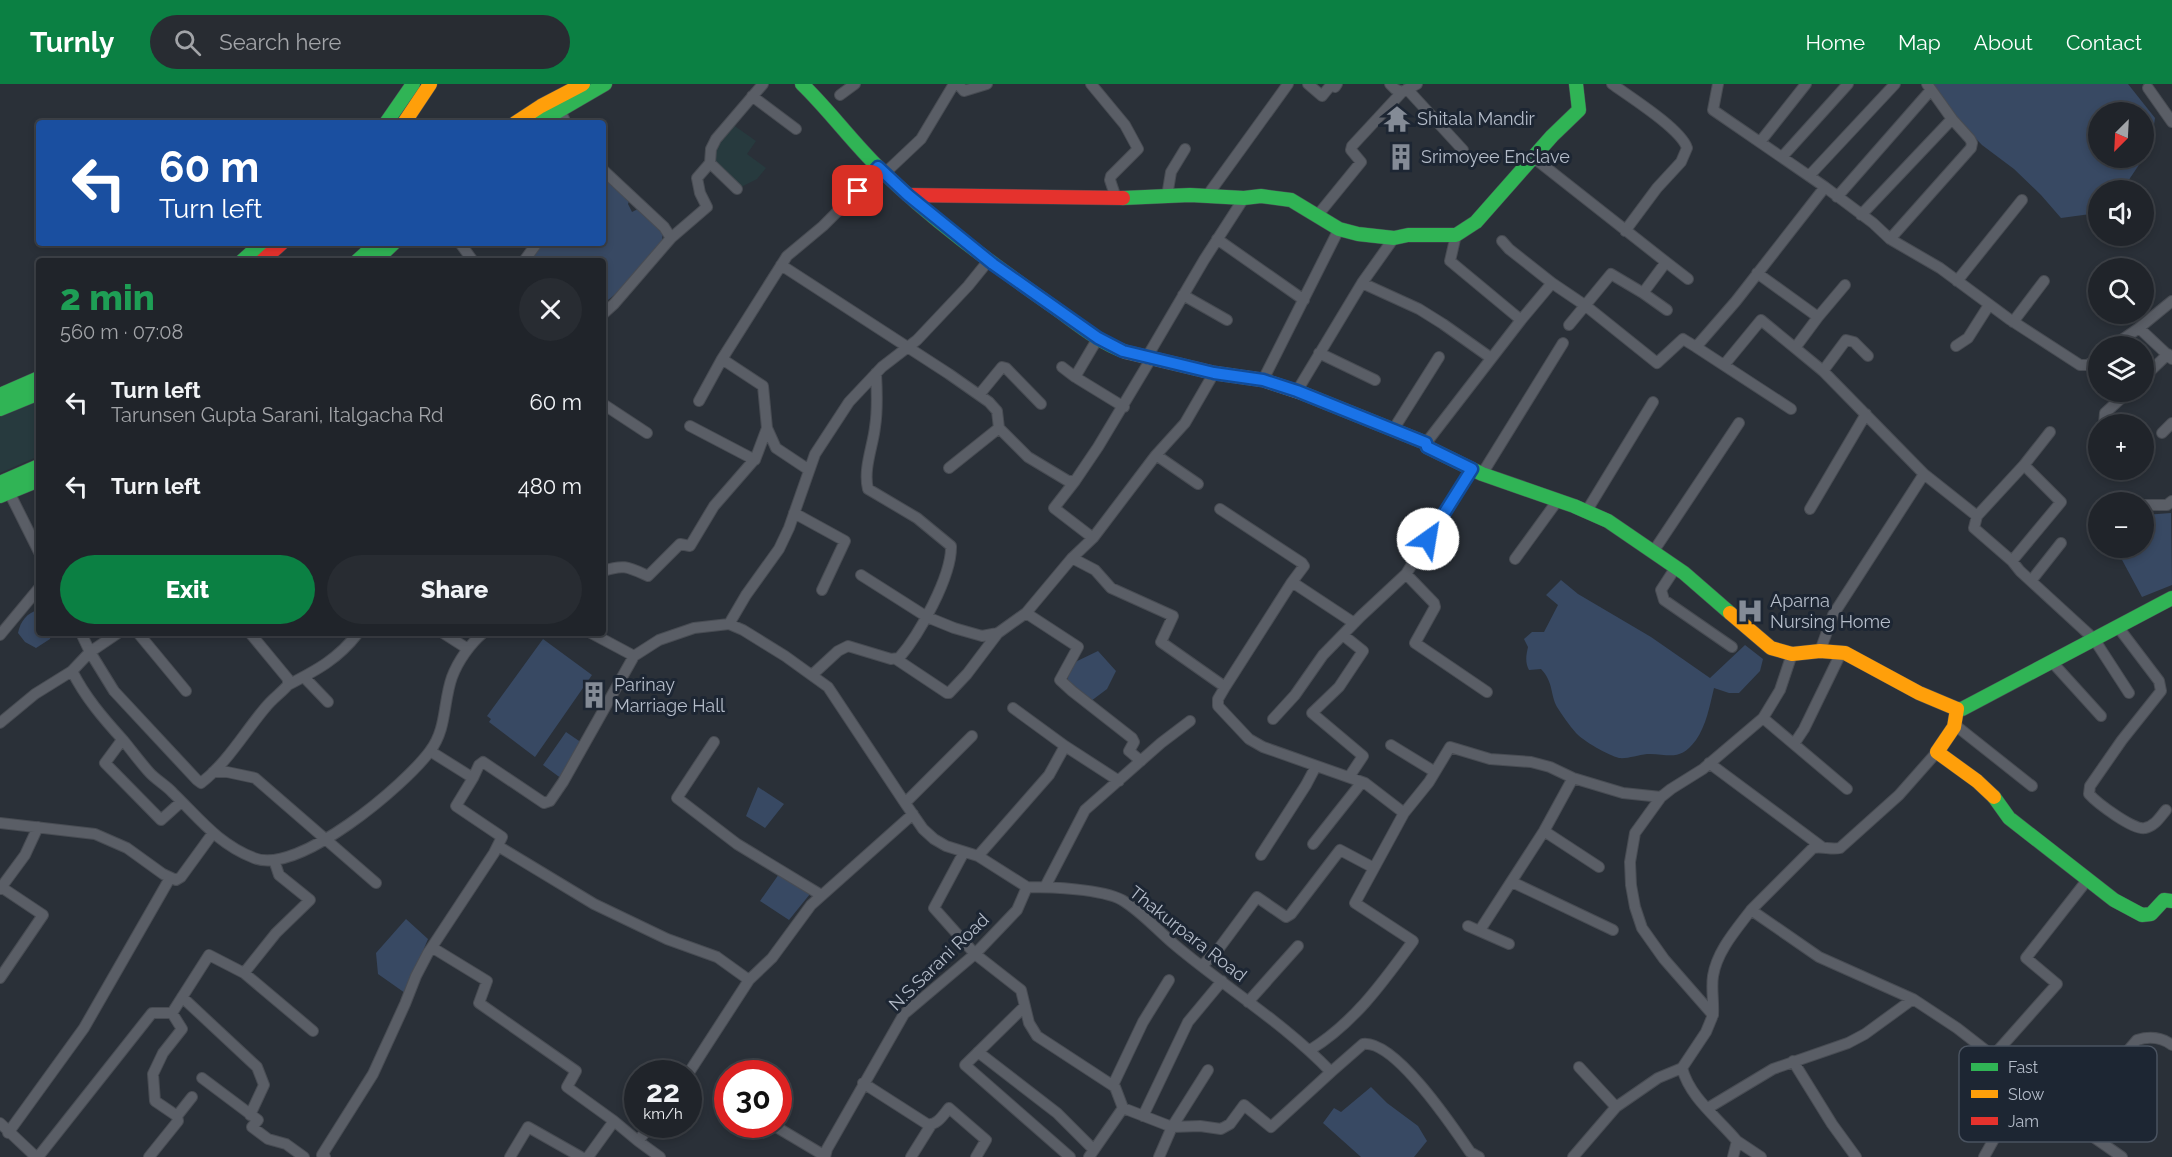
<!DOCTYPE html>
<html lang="en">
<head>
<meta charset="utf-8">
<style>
  :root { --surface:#20242a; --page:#282c32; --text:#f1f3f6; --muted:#a2a4a8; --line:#3d4147; --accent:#0b8043 }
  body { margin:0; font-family:Raleway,sans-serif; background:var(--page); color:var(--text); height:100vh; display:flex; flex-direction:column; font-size:22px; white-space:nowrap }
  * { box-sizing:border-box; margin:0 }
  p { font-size:20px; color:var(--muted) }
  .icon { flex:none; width:33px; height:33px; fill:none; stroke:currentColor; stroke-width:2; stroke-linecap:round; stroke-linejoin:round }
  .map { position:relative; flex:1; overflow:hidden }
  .sheet { position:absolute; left:36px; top:174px; width:570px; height:378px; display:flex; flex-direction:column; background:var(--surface); border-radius:6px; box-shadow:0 3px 9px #0003,0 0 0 2px var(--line) }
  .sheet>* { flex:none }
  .guide { position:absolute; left:36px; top:36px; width:570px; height:126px; border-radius:6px; box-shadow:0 3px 9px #0003,0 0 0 2px var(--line); background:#1a4fa0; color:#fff; overflow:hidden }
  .needle { width:39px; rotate:204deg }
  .buttons { position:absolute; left:2088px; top:18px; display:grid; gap:12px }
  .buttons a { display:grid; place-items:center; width:66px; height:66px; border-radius:50%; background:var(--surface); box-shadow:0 3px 9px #0003,0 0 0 2px var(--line); font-size:30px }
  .speed { position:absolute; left:624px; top:976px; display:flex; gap:12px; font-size:30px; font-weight:700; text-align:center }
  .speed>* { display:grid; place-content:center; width:78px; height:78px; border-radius:50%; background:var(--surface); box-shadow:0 3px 9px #0003,0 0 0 2px var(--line); line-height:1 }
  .speed small { font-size:15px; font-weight:400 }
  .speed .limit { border:9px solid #d22; background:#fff; color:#111 }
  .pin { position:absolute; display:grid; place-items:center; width:51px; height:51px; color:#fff; margin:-26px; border-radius:12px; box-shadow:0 3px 9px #0006 }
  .me { position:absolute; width:66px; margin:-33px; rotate:32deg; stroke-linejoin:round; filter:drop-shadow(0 0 4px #0008) }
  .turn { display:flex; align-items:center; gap:21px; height:126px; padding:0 24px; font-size:27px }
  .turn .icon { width:78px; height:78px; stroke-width:2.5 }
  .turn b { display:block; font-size:42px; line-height:51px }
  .round { display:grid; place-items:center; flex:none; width:63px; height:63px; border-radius:32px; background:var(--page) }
  .summary { display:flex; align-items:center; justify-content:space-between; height:102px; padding:0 24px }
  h1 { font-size:36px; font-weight:800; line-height:45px; color:#1e9e55 }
  .button { display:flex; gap:12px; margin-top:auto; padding:12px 24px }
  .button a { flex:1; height:69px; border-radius:36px; background:var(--accent); color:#fff; font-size:24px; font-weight:800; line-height:69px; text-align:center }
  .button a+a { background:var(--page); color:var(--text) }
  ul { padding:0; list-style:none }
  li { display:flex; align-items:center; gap:18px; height:84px; padding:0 24px }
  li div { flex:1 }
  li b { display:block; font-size:22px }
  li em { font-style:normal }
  header { display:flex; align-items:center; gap:36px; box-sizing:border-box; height:84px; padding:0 30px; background:var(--accent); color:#fff }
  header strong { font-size:28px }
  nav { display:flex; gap:33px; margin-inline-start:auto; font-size:21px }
  .search { width:420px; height:54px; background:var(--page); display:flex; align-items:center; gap:15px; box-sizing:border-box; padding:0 21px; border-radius:33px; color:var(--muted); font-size:22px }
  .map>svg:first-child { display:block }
</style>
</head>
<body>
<header>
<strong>Turnly</strong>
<div class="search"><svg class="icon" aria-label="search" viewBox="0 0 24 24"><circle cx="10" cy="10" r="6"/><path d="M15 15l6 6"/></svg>Search here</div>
<nav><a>Home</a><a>Map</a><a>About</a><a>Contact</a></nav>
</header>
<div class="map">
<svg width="2172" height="1073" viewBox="0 0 2172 1073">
  <rect width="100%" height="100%" fill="#2a3038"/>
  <path fill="#273a3e" d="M729 38 756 57 747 70 766 84 757 95 737 105 719 86 711 65Z
    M39 316V372L0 389V333Z"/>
  <path fill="#384963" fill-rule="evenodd" d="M1923 0H2128L2155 34 2151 63 2122 106H2098V129L2061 134 2041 111 2014 85 1982 61ZM2098 28H2144V74H2098Z
    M603 92 630 115 628 120 632 128 640 124 663 149C662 154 662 159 660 163 650 179 618 209 603 220V177H523L536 159H603Z
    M2171 429 2172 501 2142 513 2121 474 2126 464H2144V431Z
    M1561 496 1578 510 1651 553 1710 594 1745 561 1763 575 1760 587 1739 609H1729L1714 604C1710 621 1706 642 1696 656 1679 679 1668 669 1647 670 1638 671 1627 675 1619 674 1608 671 1583 657 1576 649 1569 641 1562 631 1557 623 1550 610 1554 599 1541 585L1529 586C1525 578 1526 572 1528 563L1524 555 1532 548H1544L1558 521 1546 511Z
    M39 526V549H51L50 555 36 564 25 558 18 549C20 538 27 528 39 526Z
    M543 555 592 591 535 673 489 638 491 635 487 632Z
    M1098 567 1116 587 1107 605 1091 617 1067 598 1071 580Z
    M566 648 585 661 562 695 543 681Z
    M758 703 784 720 765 744 746 732Z
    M779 790 810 810 789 836 760 817Z
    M406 835 428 855 405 909 378 890 376 869Z
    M1371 1003 1387 1019 1418 1042 1427 1057 1414 1073H1361L1323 1039 1334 1024 1341 1028Z"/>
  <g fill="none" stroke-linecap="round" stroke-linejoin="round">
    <defs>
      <path id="street" d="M958 0 964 7 987 0
        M1091 0 1125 41 1138 65 1111 92 1110 96 1116 114
        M1308 0 1322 12 1331 1 1335 3 1337 0
        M1390 0 1395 5 1402 8 1417 0
        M1612 0C1630 13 1681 45 1687 64L1681 78 1657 104 1625 147
        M1718 0 1713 26 1825 103 1873 139 1890 155 1940 184 2009 235 2080 281H2088L2098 274
        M2148 4 2172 38
        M1407 5 1463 66
        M840 11 855 0
        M752 12 796 45
        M559 25 566 39
        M1760 58 1806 0
        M1782 73 1848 0
        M1534 74 1666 178
        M710 79 737 105
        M603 86 664 143 671 154 707 123 700 109 697 94 710 79 711 65 716 55 763 0
        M885 89 921 55 954 0
        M1809 92 1895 0
        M1167 112 1171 88 1185 65
        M1207 112 1288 0
        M1837 113 1930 7
        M1861 131 1952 35
        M1317 132 1361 78 1351 66 1352 62 1402 8
        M1456 151 1450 177 1521 236
        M1217 155 1304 216
        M1890 155 1971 64 1972 59 1970 55 1952 35 1927 0
        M1502 157 1509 165 1552 199
        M460 159 473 177
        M524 177 537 159
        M781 181 949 290 989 318 997 327 999 344 1028 373 1068 397H1075L1098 363 1152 273
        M1757 189 1818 233 1795 264
        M1957 197 2022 116
        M1362 199 1419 225 1443 240 1491 274
        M1643 209 1667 226
        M1183 211 1227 236
        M603 230 614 220 671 154
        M1818 233 1845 201
        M2013 238 2044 197
        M1569 241 1611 190 1643 209 1666 178 1688 195
        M2139 244 2172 217
        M1098 254 1075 293 1124 323
        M1956 262 1968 254 1989 221
        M2113 262 2139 244 2172 275
        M1696 263 1791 325
        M1319 269 1375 296
        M1147 273 1204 176 1244 114
        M1724 281 1761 236 1823 287 1924 390 1833 531 1820 567
        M1062 283 1075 293
        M1823 287 1846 256 1854 258 1868 272
        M2144 293 2168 270
        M1263 296 1339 145
        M1297 307 1362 199 1394 154
        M979 311 1002 283 1006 284 1041 320
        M699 317 722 275
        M603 320 647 349
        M2104 340 2105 329 2128 308
        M690 342 755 376 767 344
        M1393 346 1439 273
        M2162 349 2172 339
        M1426 359 1521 236 1552 199 1586 222 1657 279 1683 255 1696 263 1736 217 1825 103
        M1156 371 1198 400
        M2024 381 2050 348
        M949 384 999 344
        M1472 385 1406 490 1434 519 1435 523 1415 559 1487 608
        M809 386 776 364 767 344 763 302 722 275 787 172 823 142 858 107 878 83
        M1482 390 1563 259
        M1924 390 1977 432 1974 444 2012 477
        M1075 397 1054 424 1093 454
        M9 408 39 468
        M2144 421H2167L2172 417
        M1220 425 1302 479 1304 482 1292 498
        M1810 425 1866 330
        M1586 428 1653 318
        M794 429 845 457 822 506
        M1977 432 2024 381 2061 418 2012 477 2020 487 2094 555 2129 609
        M1653 468 1739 339
        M1072 474 1095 486 1111 504 1173 532 1161 558 1225 603 1218 615V622L1249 655 1263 663 1365 699 1404 729
        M1515 475 1558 416
        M1676 483 1661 506 1664 516 1732 563
        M603 487C624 480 628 483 648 492L680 460 690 462 714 422 754 376
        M861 491 927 533 954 544 982 552 998 549 1026 529 1072 474 1093 454 1156 371 1185 339 1214 289
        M2031 497 2061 459
        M1026 529 1078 563 1060 596 1072 607 1132 654 1134 658 1129 667 1141 677
        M729 540 746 511 779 465 789 444 815 370 849 318 882 283 917 256 968 202 989 176
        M2118 543 2159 597 2161 607 2122 656 2090 702 2089 710C2097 719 2134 747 2145 744 2155 742 2160 733 2166 726
        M118 549 90 568 114 607 197 696 201 699C227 679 244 649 265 624 272 615 281 609 288 601V595L250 549
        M138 549 186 607
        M443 549 468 565
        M591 549 634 572 659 556 694 544 729 540 743 546 785 572 828 603 905 719 923 745 934 755 946 762 978 772 1027 803
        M0 551 39 504
        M1343 551 1363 567 1339 603 1312 629 1363 672 1349 693
        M896 575 947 609H949L967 590 998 549
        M2052 578 2101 632
        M72 587C85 613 103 634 123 656 132 667 140 678 149 688 156 696 166 701 173 709 199 734 218 760 254 774 298 792 405 701 430 667 447 645 443 618 452 593 458 577 470 560 483 549
        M812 591 838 567 848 562 891 575 899 574C919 551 952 492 951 462L917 434 868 405C863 385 873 362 875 343 878 325 877 307 876 289
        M304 593 328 618
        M288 601C317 586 338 575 358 549
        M1225 603 1292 498 1354 539
        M1013 624 1065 662
        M1763 634 1847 705
        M1273 635 1295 611 1323 571 1361 532 1406 490
        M0 639 35 610 72 587 90 568 81 549
        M1955 641 2032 702
        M122 656 105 679 161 736 181 718
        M714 658 677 714 737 760 821 811
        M1794 660 1804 645 1841 569
        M1391 661 1435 688
        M430 667 473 694 479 681 483 678 544 719 550 717 563 698 634 572
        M1709 679 1822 763
        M213 688H227L255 694 376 799
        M905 719 972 652
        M0 739 95 750 127 764 163 790 176 796 181 793 213 749
        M1544 747 1599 783
        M1313 760 1362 698
        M498 762 594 820 667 855 717 873 749 896
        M964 768 934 824 975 870 1021 906 1029 939 1037 952 1115 1003 1123 1024 1172 1043 1200 1042 1221 1045 1230 1040 1244 1021 1271 1043 1331 988
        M1261 771 1306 701 1316 682
        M978 772 1049 691 1065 662 1119 697
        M1512 798 1613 846
        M1027 803C1051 803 1102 805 1122 816 1142 828 1157 846 1175 861 1226 904 1284 939 1331 988L1363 960C1395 956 1453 1043 1470 1068L1479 1073
        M1045 803 1085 726 1161 659 1190 637
        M0 805 25 771 38 743
        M1468 842 1509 860
        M1480 846 1544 747 1573 694
        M433 864 487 897 479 919 576 987 567 1003 614 1037
        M1202 882 1220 863 1257 813 1286 833 1291 830 1340 766 1374 784
        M244 889 276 849 310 816 279 791 274 776
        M0 894 43 831 1 803
        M182 913 257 983 264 1001 250 1031
        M1913 915 1957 944 1993 972 2020 999 2022 1004 2018 1012 1984 1073
        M1248 918 1298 862
        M1025 922 965 981 1070 1073
        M1713 931C1714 918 1711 905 1713 892 1717 867 1736 846 1751 826
        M1310 966C1354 939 1383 898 1413 857L1355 819 1404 729 1429 698 1450 663 1490 675 1531 678 1550 683 1573 694 1623 709 1661 713
        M978 968 1057 1029 1094 1066
        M1993 972 2057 900 2026 874 2088 795
        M1793 977 1832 1040 1856 1073
        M1579 983 1616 1023
        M688 990 749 896 772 874 811 821 913 730
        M202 994 258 1036 252 1043 268 1055 286 1060 304 1073
        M863 999 927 1040C937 1042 943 1031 949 1024L986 1056 976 1073
        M1113 1001 1143 938 1169 896
        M2022 1004 2049 1015 2059 1029 2122 1073
        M2049 1015 2069 1004 2092 1009 2137 956C2150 952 2161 953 2172 961
        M1708 1024 1773 985 1848 959 1865 950 1913 915 1819 873 1751 826 1813 764C1822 762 1831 766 1840 764L1899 711 1937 668
        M177 1032 192 1013
        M1143 1032 1188 938 1222 897
        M0 1039 36 1073
        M773 1041 825 1072
        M8 1049 84 944 170 794
        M638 1057 660 1073
        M1737 1057 1761 1073
        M38 1073 152 929H172
        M149 1073 178 1037 177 1032 155 1017 153 990 163 969 182 945 172 929 209 871 244 889 313 947
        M325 1073 322 1071 373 990 405 920 416 892 428 869 494 769 502 753 456 722 473 694
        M510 1073 528 1043 581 1073
        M588 1073 614 1037 638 1057 651 1041
        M825 1073 827 1065 904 930 975 870 1017 826 1027 803
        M911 1073 931 1041
        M1089 1073 1123 1024
        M1159 1073 1172 1043 1208 986
        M1573 1073 1616 1023 1658 994 1682 984
        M1733 1073 1737 1057C1718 1034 1690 1014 1682 984L1706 948 1713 931 1664 875 1642 844 1635 823 1631 801 1630 778 1635 749 1661 713 1671 705 1703 685 1763 634 1780 606 1792 570"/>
      <path id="fast" d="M802 0C830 27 852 58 880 85 931 135 990 178 1048 219 1073 236 1097 258 1126 268
        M386 39 413 0
        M538 39 605 0
        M1123 114 1190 111 1244 114 1261 112 1291 116 1339 145 1358 150 1394 154 1408 151H1456L1476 138 1552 52 1579 26 1576 0
        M242 177 262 159
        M357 177 377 159
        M375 177 394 159
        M1302 309 1426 359 1427 363 1482 390 1574 422 1608 437 1684 489 1730 529
        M0 311 39 294
        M0 325 39 309
        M0 399 39 382
        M0 412 39 396
        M1957 625H1962L2172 514
        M1994 713 2009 734 2114 816 2142 831 2151 830 2164 816 2172 817"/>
      <path id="slow" d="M404 39 430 0
        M515 39 541 22 583 0
        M1126 268 1214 289 1263 296 1302 309
        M1730 529 1771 564 1792 570 1820 567 1845 569 1919 609 1957 625 1954 643 1937 668 1977 697 1994 713"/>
      <path id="jam" d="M908 111 1123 114
        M262 177 282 159"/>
    </defs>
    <use href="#street" stroke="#484c53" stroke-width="12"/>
    <use href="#fast" stroke="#484c53" stroke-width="15"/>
    <use href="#slow" stroke="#484c53" stroke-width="15"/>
    <use href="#jam" stroke="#484c53" stroke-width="15"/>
    <use href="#street" stroke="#5a5e66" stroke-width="10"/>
    <use href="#fast" stroke="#30b455" stroke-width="14"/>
    <use href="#slow" stroke="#ff9f0a" stroke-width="14"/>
    <use href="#jam" stroke="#e5322d" stroke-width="14"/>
  </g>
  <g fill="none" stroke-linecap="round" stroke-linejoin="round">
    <defs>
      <path id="route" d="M858 107 878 83 908 111 993 180 1098 254 1123 267 1214 289 1263 296 1297 307 1426 359 1427 363 1472 385 1428 455"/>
    </defs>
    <use href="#route" stroke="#114b97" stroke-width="15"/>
    <use href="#route" stroke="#1a73e8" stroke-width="10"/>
  </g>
  <defs>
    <symbol id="temple-bare" viewBox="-9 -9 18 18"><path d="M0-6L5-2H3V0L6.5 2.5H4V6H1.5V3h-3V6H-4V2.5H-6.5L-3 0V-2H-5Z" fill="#848b96" stroke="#1d2633" stroke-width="2.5" paint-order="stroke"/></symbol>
    <symbol id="building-bare" viewBox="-9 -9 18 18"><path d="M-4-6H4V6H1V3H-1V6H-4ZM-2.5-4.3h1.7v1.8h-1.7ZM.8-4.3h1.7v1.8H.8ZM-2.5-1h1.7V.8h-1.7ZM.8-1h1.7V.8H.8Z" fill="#848b96" stroke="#1d2633" stroke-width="2.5" paint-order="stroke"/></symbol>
    <symbol id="hospital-bare" viewBox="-9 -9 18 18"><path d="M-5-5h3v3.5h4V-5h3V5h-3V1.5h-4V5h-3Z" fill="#848b96" stroke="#1d2633" stroke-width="2.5" paint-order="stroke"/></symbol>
  </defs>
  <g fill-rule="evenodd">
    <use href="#temple-bare" x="1378" y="16" width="38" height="38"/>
    <use href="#building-bare" x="1382" y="54" width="38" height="38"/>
    <use href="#hospital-bare" x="1731" y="508" width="38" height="38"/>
    <use href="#building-bare" x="575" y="592" width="38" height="38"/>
  </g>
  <g text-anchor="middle" stroke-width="6" stroke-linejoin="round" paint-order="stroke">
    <g font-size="18" fill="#b4bcc9" stroke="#1d2633" text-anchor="start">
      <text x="1417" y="41">Shitala Mandir</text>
      <text x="1421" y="79">Srimoyee Enclave</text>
      <text x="1770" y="523">Aparna<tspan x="1770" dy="21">Nursing Home</tspan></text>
      <text x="614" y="607">Parinay<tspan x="614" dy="21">Marriage Hall</tspan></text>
    </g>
    <g font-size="18" fill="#b4bcc9" stroke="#1d2633">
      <text transform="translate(1188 850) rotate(38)" y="6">Thakurpara Road</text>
      <text transform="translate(939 878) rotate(-44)" y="6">N.S.Sarani Road</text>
    </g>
  </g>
  <rect x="1959" y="962" width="198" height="96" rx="9" fill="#1d2633" stroke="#4a5360" stroke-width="1.5"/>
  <rect x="1971" y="979" width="27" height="8" fill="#30b455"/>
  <rect x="1971" y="1006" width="27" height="8" fill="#ff9f0a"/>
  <rect x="1971" y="1033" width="27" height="8" fill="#e5322d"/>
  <g font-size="16" fill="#b4bcc9">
    <text x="2008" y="989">Fast</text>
    <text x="2008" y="1016">Slow</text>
    <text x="2008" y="1043">Jam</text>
  </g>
</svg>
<div class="buttons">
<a><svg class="needle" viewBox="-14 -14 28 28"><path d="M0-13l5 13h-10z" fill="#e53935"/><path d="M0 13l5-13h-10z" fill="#a2a4a8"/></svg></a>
<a><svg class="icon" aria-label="sound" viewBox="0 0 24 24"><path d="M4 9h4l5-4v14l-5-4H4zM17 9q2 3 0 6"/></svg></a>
<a><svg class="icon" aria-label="search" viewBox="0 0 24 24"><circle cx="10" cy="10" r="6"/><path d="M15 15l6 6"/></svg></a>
<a><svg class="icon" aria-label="layers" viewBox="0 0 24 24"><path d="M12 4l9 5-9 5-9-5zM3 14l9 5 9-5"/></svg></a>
<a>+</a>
<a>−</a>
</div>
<div class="speed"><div>22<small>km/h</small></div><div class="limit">30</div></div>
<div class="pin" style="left:858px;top:107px;background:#d93025"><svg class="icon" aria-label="arrive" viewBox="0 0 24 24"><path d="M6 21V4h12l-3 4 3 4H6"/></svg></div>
<svg class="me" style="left:1428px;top:455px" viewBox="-20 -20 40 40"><circle r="19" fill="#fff"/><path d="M0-13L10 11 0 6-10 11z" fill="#1a73e8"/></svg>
<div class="guide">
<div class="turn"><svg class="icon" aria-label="left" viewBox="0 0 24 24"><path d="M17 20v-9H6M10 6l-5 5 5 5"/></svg><div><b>60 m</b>Turn left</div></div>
</div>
<section class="sheet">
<div class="summary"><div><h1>2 min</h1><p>560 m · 07:08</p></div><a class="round"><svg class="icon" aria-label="close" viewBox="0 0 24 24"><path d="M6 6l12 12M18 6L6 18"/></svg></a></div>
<ul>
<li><svg class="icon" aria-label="left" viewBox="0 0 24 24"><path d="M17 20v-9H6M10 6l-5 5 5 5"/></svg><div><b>Turn left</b><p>Tarunsen Gupta Sarani, Italgacha Rd</p></div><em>60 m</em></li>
<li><svg class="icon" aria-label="left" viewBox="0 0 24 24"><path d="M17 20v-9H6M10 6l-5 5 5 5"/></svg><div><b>Turn left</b></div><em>480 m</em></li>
</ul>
<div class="button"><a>Exit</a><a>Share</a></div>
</section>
</div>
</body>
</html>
